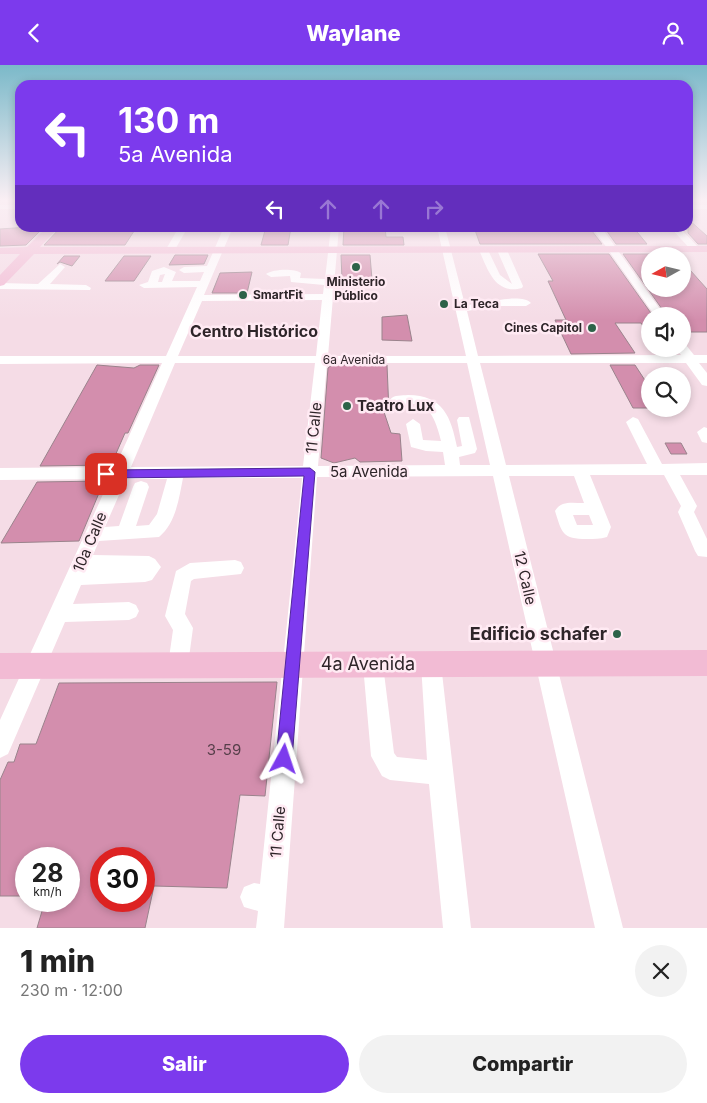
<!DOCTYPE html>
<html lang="es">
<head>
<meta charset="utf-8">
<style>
  :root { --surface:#fff; --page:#f2f2f2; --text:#222; --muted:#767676; --accent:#7c3aed }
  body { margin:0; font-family:Inter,sans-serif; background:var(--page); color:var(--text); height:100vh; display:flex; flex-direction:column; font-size:19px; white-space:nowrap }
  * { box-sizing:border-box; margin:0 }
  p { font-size:16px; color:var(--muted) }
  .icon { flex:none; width:28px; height:28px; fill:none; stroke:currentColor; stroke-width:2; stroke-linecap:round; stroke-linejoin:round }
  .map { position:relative; height:863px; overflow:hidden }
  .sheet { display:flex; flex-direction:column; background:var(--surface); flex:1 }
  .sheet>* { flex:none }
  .hud { position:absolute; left:15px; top:15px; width:678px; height:152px; border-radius:15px; box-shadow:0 2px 8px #0003; background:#7c3aed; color:#fff; overflow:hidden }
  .needle { width:32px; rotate:262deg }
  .controls { position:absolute; left:641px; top:182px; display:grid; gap:10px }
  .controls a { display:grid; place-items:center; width:50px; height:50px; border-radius:50%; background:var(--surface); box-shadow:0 2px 8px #0003; font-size:25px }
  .speed { position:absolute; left:15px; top:782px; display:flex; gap:10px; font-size:25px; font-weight:700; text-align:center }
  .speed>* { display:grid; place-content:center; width:65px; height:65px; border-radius:50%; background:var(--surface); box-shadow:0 2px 8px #0003; line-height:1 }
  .speed small { font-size:12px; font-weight:400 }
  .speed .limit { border:8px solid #d22; background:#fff; color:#111 }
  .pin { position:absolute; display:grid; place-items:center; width:42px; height:42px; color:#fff; margin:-21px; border-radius:10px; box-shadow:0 2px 8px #0006 }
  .me { position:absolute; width:55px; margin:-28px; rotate:5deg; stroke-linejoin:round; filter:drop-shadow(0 0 4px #0008) }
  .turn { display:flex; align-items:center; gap:18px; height:105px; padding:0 20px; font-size:22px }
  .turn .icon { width:65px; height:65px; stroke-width:2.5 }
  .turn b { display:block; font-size:35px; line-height:42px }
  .lanes { display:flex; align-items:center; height:48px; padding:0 20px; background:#0003; justify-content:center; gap:25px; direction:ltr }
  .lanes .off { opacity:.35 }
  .round { display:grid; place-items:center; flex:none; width:52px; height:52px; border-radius:26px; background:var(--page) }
  .overview { display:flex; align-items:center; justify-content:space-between; height:85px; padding:0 20px }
  h1 { font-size:30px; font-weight:800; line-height:38px }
  .action { display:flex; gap:10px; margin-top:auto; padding:10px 20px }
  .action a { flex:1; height:58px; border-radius:30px; background:var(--accent); color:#fff; font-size:20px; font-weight:800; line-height:58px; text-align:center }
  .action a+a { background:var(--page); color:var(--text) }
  header { display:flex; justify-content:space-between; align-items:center; height:65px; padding:0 20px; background:var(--accent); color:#fff; font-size:22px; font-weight:800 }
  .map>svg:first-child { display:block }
</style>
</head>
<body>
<header><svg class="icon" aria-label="back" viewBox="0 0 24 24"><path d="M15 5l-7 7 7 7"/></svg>Waylane<svg class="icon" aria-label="person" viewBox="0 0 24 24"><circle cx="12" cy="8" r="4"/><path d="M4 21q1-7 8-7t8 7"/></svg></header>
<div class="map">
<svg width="707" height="863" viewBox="0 0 707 863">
  <rect width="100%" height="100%" fill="#f5dce6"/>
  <path fill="#d38ead" stroke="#9a838c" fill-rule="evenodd" d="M688 154 707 171V179H698L688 168Z
    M29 162H44L26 180 0 181V164Z
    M61 162 94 164 136 163 125 180H44Z
    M266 162H291L288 180H261Z
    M344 162H385L386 172H403L404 180H343Z
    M499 162 544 166H592L602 179H480L475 165H498Z
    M604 162H633L647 179H616Z
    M538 189H609L653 251H650V271L641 258H615L635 288 571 289 555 255H566L548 216H553Z
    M623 189H656L658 191H650V224H682V196L707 224V267H682V251H667Z
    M175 190H208L204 199 169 200Z
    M341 190H370L372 215H342Z
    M64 191H80L72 201 60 197 57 199Z
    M124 191H151L134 216H105Z
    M252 207 247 228H212L220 208Z
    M407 250 412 276 382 275V252Z
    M97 300 134 303 140 300H159L128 368H125L111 400 40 401Z
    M332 300H387L389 347H384L391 368 400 369 402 396 360 397 355 393 334 398 321 393 328 303Z
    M610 300H635L650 323V343H633Z
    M665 378H681L687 389H671Z
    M104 416 79 476 1 478 37 417Z
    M277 617 265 731 240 730 227 823 154 821 145 863H37L45 836H69V794H26V831H0V715L8 697H14L20 679H36L59 618ZM101 794H144V836H99L101 827Z"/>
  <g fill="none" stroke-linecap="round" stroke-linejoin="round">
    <path fill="#fff" fill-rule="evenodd" d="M0 140H20V144H0Z
      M688 140H707V144H688Z
      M179 162H188L173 188H167L165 186Z
      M224 162H233L204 230 323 229 324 220 291 217 290 211 271 212 266 209C273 204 294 203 301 208L300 213 325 214 331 162H339L328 291H466L437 162H445L465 240C481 240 520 227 531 238L526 241H495L467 246 478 291 681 290 676 284H682V279L686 280 694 290H707V298H699L707 308V321L702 320 686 298H480L506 400 647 399 626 357 633 352 638 354 662 399 707 398V410H680L697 441 694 447 707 474V492L698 491 695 486 678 447 681 441 664 410H590L611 462 607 472C600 474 594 474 587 474 562 474 562 468 555 446 561 435 573 438 584 438L574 411H509L623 863H595L493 411 317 412 284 863H256L258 846 244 842 240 832 244 822 254 818 260 819 302 413H183C179 433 176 458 159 472L99 476 93 490 149 491 155 494 161 502 152 515 145 517 81 520 73 539 129 537 136 540 139 546 136 552 129 555 65 557 8 689 0 693V655L110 414 0 415V403L115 402 162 298 0 299V291H166L197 222 144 223 139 220 148 217 152 206 164 202 176 207 172 216H200L204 207 184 208 179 205 184 202 207 201ZM165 209 162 217H158L160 210ZM322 235 316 291H178L202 236ZM175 298H315L303 401 131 402ZM327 298H467L490 400H460L459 392 475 388 477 384 469 352H459L457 355 462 381 457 382C451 352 443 330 408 330 402 331 394 329 390 335 403 352 427 315 441 376L423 375 420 359 413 354 406 359 411 382 426 386 443 387 445 400 318 401ZM126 414H167L157 449 149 460 136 461 149 422 147 418 141 416 135 418 133 422 119 461 105 462ZM573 450H589L593 460H577Z
      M592 162H601L665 251H655Z
      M670 162H679L698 182V186H692Z
      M502 182 507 185 523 221 522 223C495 230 488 205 479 185L487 183 500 210 512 219 497 185Z
      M60 199 65 202 50 219 86 220 91 223 90 225 0 224V218L38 219Z
      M704 362 707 363V378L702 377 697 367Z
      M235 495 241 497 244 503 241 509 194 514 191 516 185 549 193 563 188 600 185 607 178 610 171 607 168 600 173 565 165 551 176 506 190 498Z
      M431 589 438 592 441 599 471 863H443L429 719 390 715 382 711 371 691 363 600 366 593 373 590 380 593 383 600 394 688 397 692 427 695 421 599 424 592Z"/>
    <path fill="#f2bbd4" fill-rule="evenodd" d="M47 162H59L40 182 707 181V187L34 189 4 220 0 221V210L20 189H0V183L27 182Z
      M707 585V611L0 614V588Z"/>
  </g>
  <linearGradient id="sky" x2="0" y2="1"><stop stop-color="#7bb9c9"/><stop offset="0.53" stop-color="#faeff4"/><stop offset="1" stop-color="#faeff4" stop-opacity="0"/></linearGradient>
  <rect width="707" height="255" fill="url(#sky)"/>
  <path fill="#7c3aed" stroke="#51269a" d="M310 403 315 407 292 694 290 700 284 703 278 700 276 694 304 411 106 413 100 409 106 405Z"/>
  <g fill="#2d6349" stroke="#ffeaf3" stroke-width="2">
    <circle cx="356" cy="202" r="5"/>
    <circle cx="243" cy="230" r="5"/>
    <circle cx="444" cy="239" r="5"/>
    <circle cx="592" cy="263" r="5"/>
    <circle cx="347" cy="341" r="5"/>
    <circle cx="617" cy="569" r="5"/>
  </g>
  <g text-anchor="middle" stroke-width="5" stroke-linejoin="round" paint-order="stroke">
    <g font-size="12" font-weight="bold" fill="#2e2529" stroke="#ffeaf3" text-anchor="start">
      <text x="356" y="221" text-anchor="middle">Ministerio<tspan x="356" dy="14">Público</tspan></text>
      <text x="253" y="234">SmartFit</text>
      <text x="454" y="243">La Teca</text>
      <text x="582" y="267" text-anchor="end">Cines Capitol</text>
    </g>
    <g font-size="12" fill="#2e2529" stroke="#ffeaf3">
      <text x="354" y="299">6a Avenida</text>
    </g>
    <g font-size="15" font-weight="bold" fill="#2e2529" stroke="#ffeaf3" text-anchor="start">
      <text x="357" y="346">Teatro Lux</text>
    </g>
    <g font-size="15" fill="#2e2529" stroke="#ffeaf3">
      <text transform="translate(314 363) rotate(-84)" y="5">11 Calle</text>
      <text x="369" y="412">5a Avenida</text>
      <text transform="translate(90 477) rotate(-67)" y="5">10a Calle</text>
      <text transform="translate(525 513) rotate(77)" y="5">12 Calle</text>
      <text transform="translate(278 767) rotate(-85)" y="5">11 Calle</text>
    </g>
    <g font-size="15" fill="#573f4a">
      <text x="224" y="690">3-59</text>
    </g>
    <g font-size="16" font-weight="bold" fill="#2e2529" stroke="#ffeaf3">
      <text x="254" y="272">Centro Histórico</text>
    </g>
    <g font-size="18" font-weight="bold" fill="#2e2529" stroke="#ffeaf3" text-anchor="end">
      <text x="607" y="575">Edificio schafer</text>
    </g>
    <g font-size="18" fill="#2e2529" stroke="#ffeaf3">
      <text x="368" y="605">4a Avenida</text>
    </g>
  </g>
</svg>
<div class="controls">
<a><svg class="needle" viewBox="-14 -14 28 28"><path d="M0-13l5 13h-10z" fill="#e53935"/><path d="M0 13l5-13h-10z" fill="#767676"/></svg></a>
<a><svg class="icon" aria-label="sound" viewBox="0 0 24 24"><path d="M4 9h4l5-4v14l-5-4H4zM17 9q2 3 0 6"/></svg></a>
<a><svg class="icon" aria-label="search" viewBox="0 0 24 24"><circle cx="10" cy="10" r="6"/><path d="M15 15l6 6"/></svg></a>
</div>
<div class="speed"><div>28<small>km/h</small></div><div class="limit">30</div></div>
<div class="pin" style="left:106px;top:409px;background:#d93025"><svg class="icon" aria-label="arrive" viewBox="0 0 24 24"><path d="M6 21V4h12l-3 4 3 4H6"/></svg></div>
<svg class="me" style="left:284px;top:694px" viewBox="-20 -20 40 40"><path d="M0-17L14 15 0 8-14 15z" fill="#7c3aed" stroke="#fff" stroke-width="4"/></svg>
<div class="hud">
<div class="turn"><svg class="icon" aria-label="left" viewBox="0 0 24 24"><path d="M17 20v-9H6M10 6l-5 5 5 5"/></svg><div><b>130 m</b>5a Avenida</div></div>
<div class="lanes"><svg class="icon" aria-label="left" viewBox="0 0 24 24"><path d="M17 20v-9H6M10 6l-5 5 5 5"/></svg><svg class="icon off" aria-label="ahead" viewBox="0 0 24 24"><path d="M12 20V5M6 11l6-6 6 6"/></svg><svg class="icon off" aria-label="ahead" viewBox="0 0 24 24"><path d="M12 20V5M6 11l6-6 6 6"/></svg><svg class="icon off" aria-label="right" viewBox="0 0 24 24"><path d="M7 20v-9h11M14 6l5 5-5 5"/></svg></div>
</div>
</div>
<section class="sheet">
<div class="overview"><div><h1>1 min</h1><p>230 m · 12:00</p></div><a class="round"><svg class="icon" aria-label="close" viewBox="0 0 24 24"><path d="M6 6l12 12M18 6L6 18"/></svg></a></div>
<div class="action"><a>Salir</a><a>Compartir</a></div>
</section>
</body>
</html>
